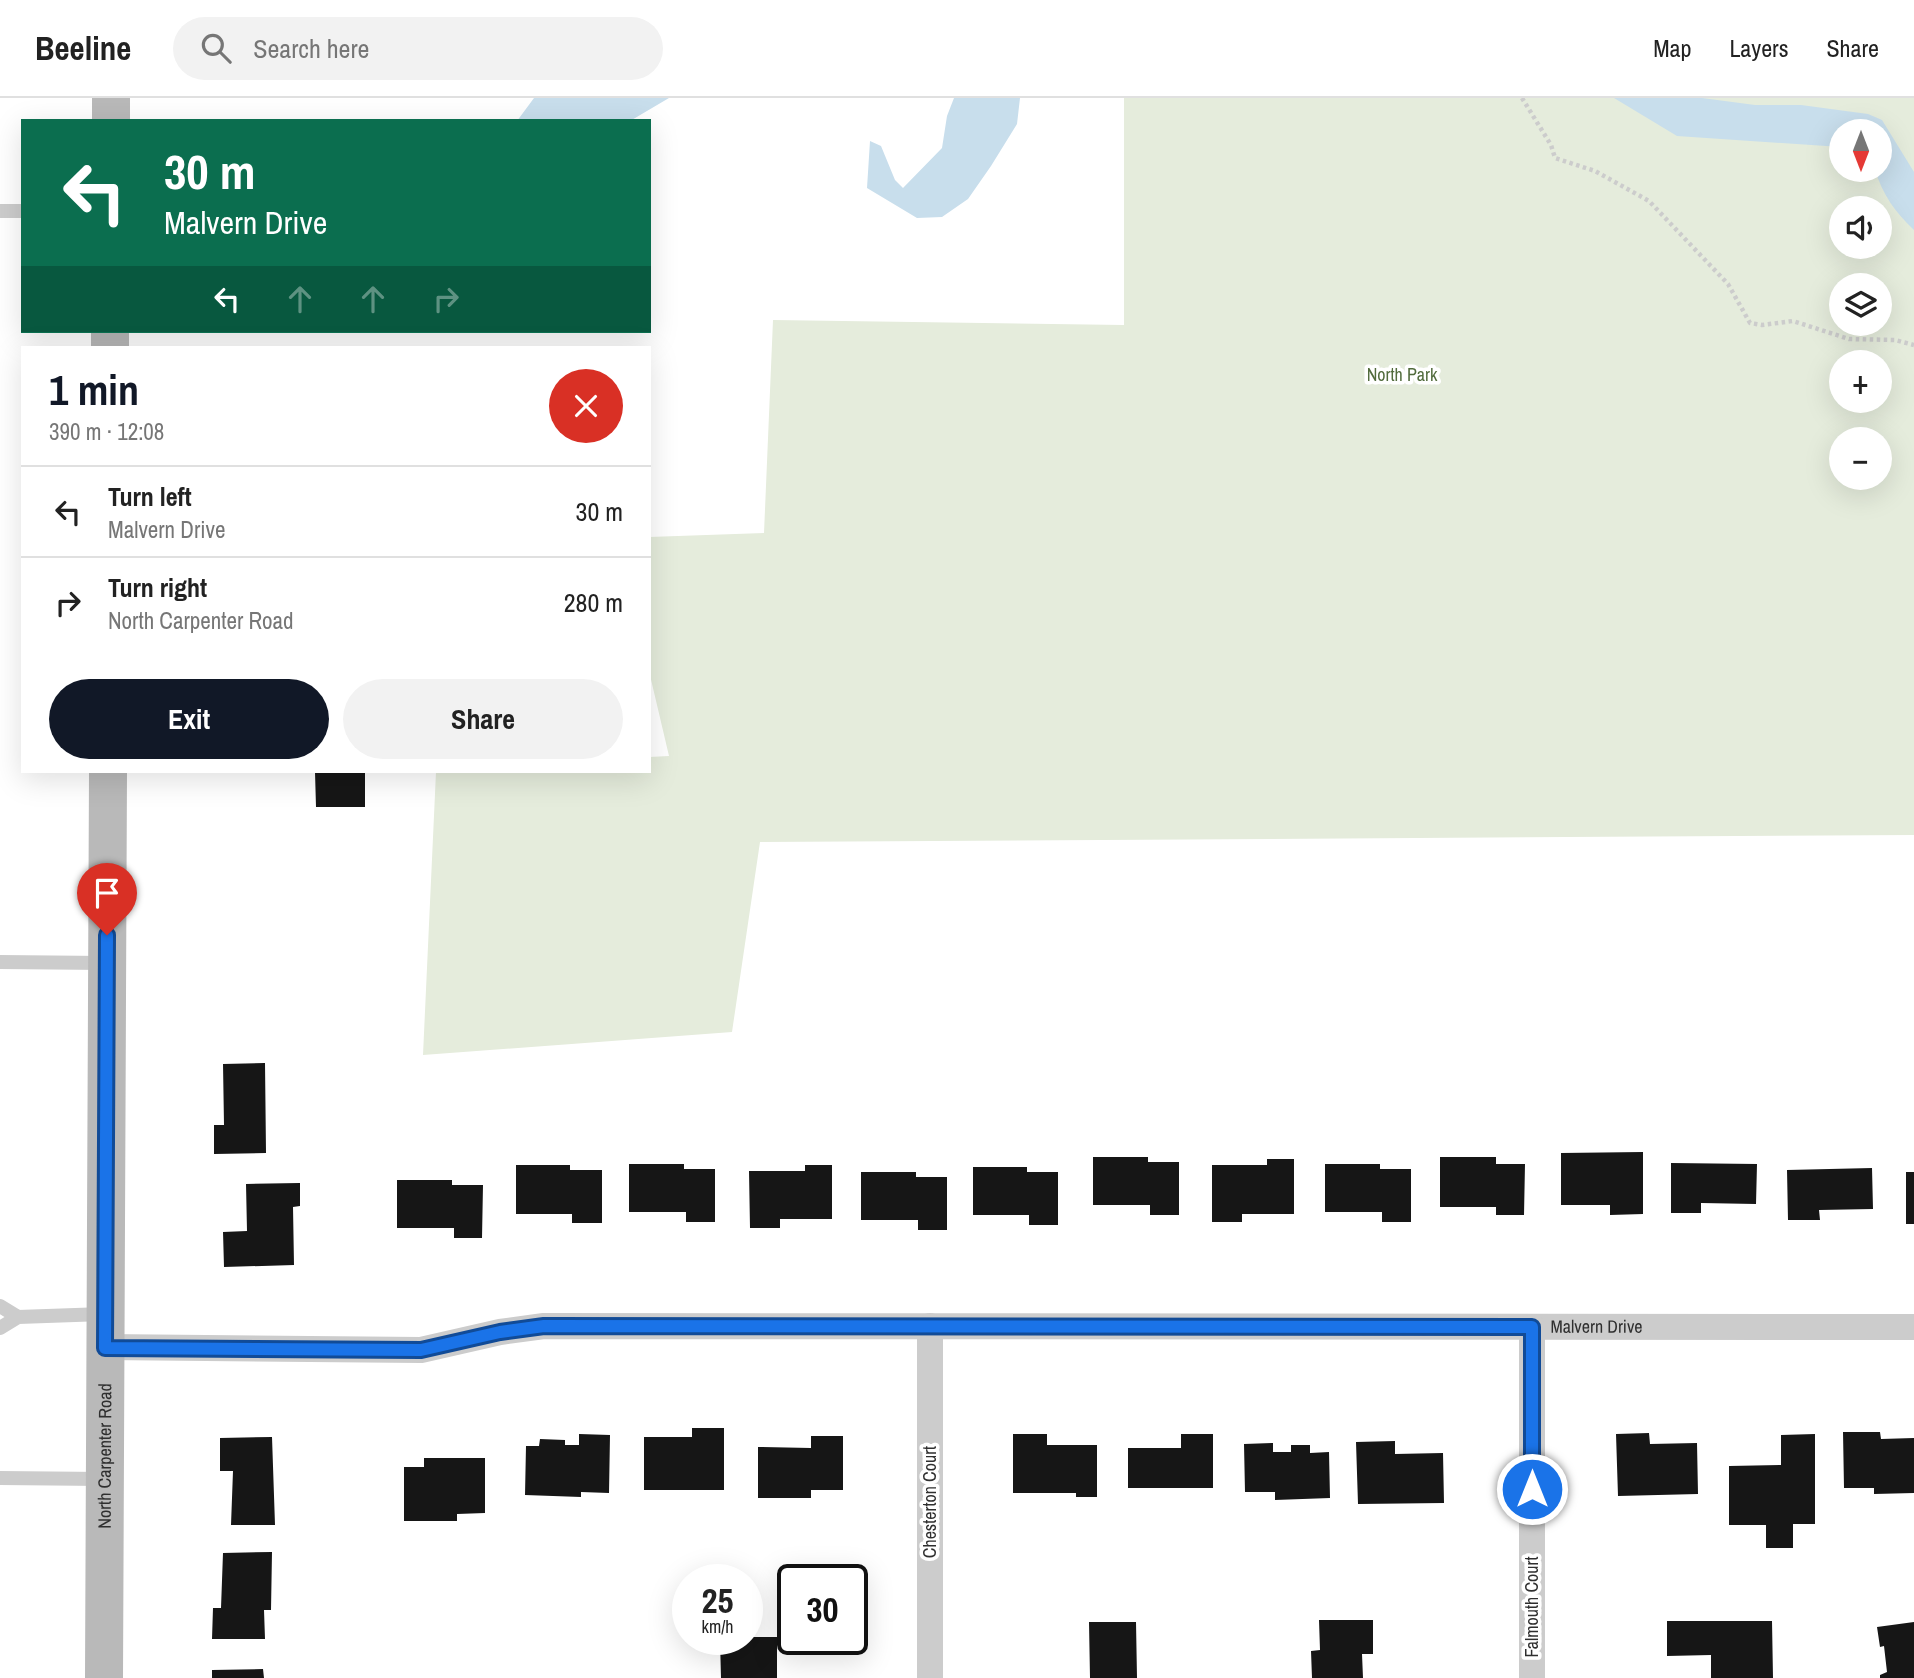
<!DOCTYPE html>
<html lang="en">
<head>
<meta charset="utf-8">
<style>
  :root { --surface:#fff; --page:#f2f2f2; --text:#222; --muted:#767676; --line:#e0e0e0; --accent:#111827 }
  body { margin:0; font-family:"Archivo Narrow",sans-serif; background:var(--page); color:var(--text); height:100vh; display:flex; flex-direction:column; font-size:26px; white-space:nowrap }
  * { box-sizing:border-box; margin:0 }
  p { font-size:23px; color:var(--muted) }
  .icon { flex:none; width:38px; height:38px; fill:none; stroke:currentColor; stroke-width:2; stroke-linecap:round; stroke-linejoin:round }
  .map { position:relative; flex:1; overflow:hidden }
  .sheet { position:absolute; left:21px; top:248px; width:630px; height:427px; display:flex; flex-direction:column; background:var(--surface); border-radius:0px; box-shadow:0 7px 28px #0002 }
  .sheet>* { flex:none }
  .hud { position:absolute; left:21px; top:21px; width:630px; height:214px; border-radius:0px; box-shadow:0 7px 28px #0002; background:#0b6e4f; color:#fff; overflow:hidden }
  .needle { width:46px; rotate:180deg }
  .fabs { position:absolute; left:1829px; top:21px; display:grid; gap:14px }
  .fabs a { display:grid; place-items:center; width:63px; height:63px; border-radius:50%; background:var(--surface); box-shadow:0 7px 28px #0002; font-size:35px }
  .speed { position:absolute; left:672px; top:1466px; display:flex; gap:14px; font-size:35px; font-weight:700; text-align:center }
  .speed>* { display:grid; place-content:center; width:91px; height:91px; border-radius:50%; background:var(--surface); box-shadow:0 7px 28px #0002; line-height:1 }
  .speed small { font-size:18px; font-weight:400 }
  .speed .limit { border:4px solid #111; border-radius:10px; background:#fff; color:#111 }
  .pin { position:absolute; display:grid; place-items:center; width:60px; height:60px; color:#fff; margin:-72px -30px; border-radius:50% 50% 50% 0; rotate:-45deg; box-shadow:0 0 7px #0007 }
  .pin .icon { rotate:45deg }
  .me { position:absolute; width:77px; margin:-38px; rotate:0deg; stroke-linejoin:round; filter:drop-shadow(0 0 5px #0008) }
  .turn { display:flex; align-items:center; gap:24px; height:147px; padding:0 28px; font-size:32px }
  .turn .icon { width:91px; height:91px; stroke-width:2.5 }
  .turn b { display:block; font-size:49px; line-height:60px }
  .lanes { display:flex; align-items:center; height:66px; padding:0 28px; background:#0003; justify-content:center; gap:35px; direction:ltr }
  .lanes .off { opacity:.35 }
  .round { display:grid; place-items:center; flex:none; width:74px; height:74px; border-radius:37px; background:var(--page) }
  .head { display:flex; align-items:center; justify-content:space-between; height:119px; padding:0 28px }
  h1 { font-size:42px; font-weight:700; line-height:52px; color:var(--accent) }
  .primary-button { display:flex; gap:14px; margin-top:auto; padding:14px 28px }
  .primary-button a { flex:1; height:80px; border-radius:42px; background:var(--accent); color:#fff; font-size:28px; font-weight:700; line-height:80px; text-align:center }
  .primary-button a+a { background:var(--page); color:var(--text) }
  ul { padding:0; list-style:none }
  li { display:flex; align-items:center; gap:21px; height:91px; padding:0 28px; border-top:2px solid var(--line) }
  li div { flex:1 }
  li b { display:block; font-size:26px }
  li em { font-style:normal }
  header { display:flex; align-items:center; gap:42px; box-sizing:border-box; height:98px; padding:0 35px; background:var(--surface); border-bottom:2px solid var(--line) }
  header strong { font-size:33px }
  nav { display:flex; gap:38px; margin-inline-start:auto; font-size:24px }
  .search { width:490px; height:63px; background:var(--page); display:flex; align-items:center; gap:18px; box-sizing:border-box; padding:0 24px; border-radius:38px; color:var(--muted); font-size:26px }
  .map>svg:first-child { display:block }
</style>
</head>
<body>
<header>
<strong>Beeline</strong>
<div class="search"><svg class="icon" aria-label="search" viewBox="0 0 24 24"><circle cx="10" cy="10" r="6"/><path d="M15 15l6 6"/></svg>Search here</div>
<nav><a>Map</a><a>Layers</a><a>Share</a></nav>
</header>
<div class="map">
<svg width="1914" height="1580" viewBox="0 0 1914 1580">
  <rect width="100%" height="100%" fill="#fff"/>
  <path fill="#e5ecdc" fill-rule="evenodd" d="M1124 0H1914V737L760 744 732 934 423 957 436 674H649V659L669 658 649 573V439L764 435 773 222 1124 227ZM1841 33H1880V72H1841ZM1841 110H1880V149H1841ZM1841 187H1880V226H1841ZM1841 264H1880V303H1841ZM1841 341H1880V380H1841Z"/>
  <path fill="#c8deec" d="M534 0H669L630 23H517Z
    M954 0H1020L1017 26 991 68 968 101 942 119 917 120 867 90 870 43 881 48 895 82 903 90 942 50 947 18Z
    M1614 0H1702L1755 7H1801L1868 16 1882 22 1914 74V132C1895 114 1883 97 1875 72H1880V33H1841V49L1677 38Z"/>
  <path fill="#161616" d="M315 674H365V709H316Z
    M265 965 266 1055 214 1056V1027H224L223 966Z
    M1643 1054V1116L1610 1117V1107H1561V1055Z
    M1093 1059H1148V1064H1179V1117H1150V1107H1093Z
    M1440 1059H1496V1066H1525L1524 1117H1496V1109H1440Z
    M1267 1061H1294V1116H1242V1124H1212V1067H1267Z
    M1671 1065 1757 1066 1756 1106 1701 1105V1115H1671Z
    M629 1066H684V1071H715V1124H686V1114H629Z
    M1325 1066H1380V1071H1411V1124H1382V1114H1325Z
    M516 1067H570V1072H602V1125H572V1116H516Z
    M805 1067H832V1121H780V1130H750L749 1073H805Z
    M973 1069H1027V1074H1058V1127H1029V1117H973Z
    M1872 1070 1873 1111 1819 1112 1820 1122H1788L1787 1072Z
    M861 1074H916V1079H947V1132H918V1122H861Z
    M1906 1074H1914V1126H1906Z
    M397 1082H452V1087H483L482 1140H454V1130H397Z
    M300 1085V1108L293 1109 294 1167 224 1169 223 1134 247 1133 246 1086Z
    M692 1330H724V1392H644V1339H692Z
    M1843 1334H1880L1881 1341 1914 1340V1395L1874 1396V1390H1844Z
    M1649 1335 1650 1346 1697 1345 1698 1396 1618 1398 1616 1336Z
    M579 1336 610 1337 609 1395 581 1394V1399L525 1397 526 1348H539L540 1341 565 1342V1347H579Z
    M1013 1336H1047V1347H1097V1399H1076V1395H1013Z
    M1181 1336H1213V1390H1128V1350H1181Z
    M1815 1336V1426H1793V1450H1766V1427H1729V1368L1781 1367V1337Z
    M811 1338H843V1392H811V1400H758V1349L811 1350Z
    M272 1339 275 1427H231L233 1373H220V1340Z
    M1395 1343V1356L1443 1355 1444 1405 1358 1406 1356 1344Z
    M1273 1345V1354H1291V1347H1310V1355L1329 1354 1330 1400 1275 1402V1394H1245L1244 1346Z
    M424 1360H485V1415L457 1416V1423H404V1369H424Z
    M272 1454 271 1512H264L265 1541H212L213 1510H221L223 1455Z
    M1319 1522H1373V1556H1362L1363 1580H1312L1311 1553 1320 1552Z
    M1667 1523H1772L1773 1580H1711V1557L1667 1558Z
    M1089 1524H1136L1137 1580H1090Z
    M1914 1524V1580H1880V1577L1887 1574 1884 1548 1880 1549 1877 1529Z
    M747 1539H777V1580H721L720 1542H747Z
    M263 1571 264 1580H212V1572Z"/>
  <g fill="none" stroke-linecap="round" stroke-linejoin="round">
    <path stroke="#ccc" stroke-width="4.5" stroke-dasharray="3.5 3.5" stroke-linecap="butt" d="M1522 0 1551 47 1555 60 1595 73 1649 103 1728 186 1750 225 1762 227 1793 223 1849 241 1895 242 1914 247"/>
    <path stroke="#ccc" stroke-width="14" d="M0 113H23
      M0 864 105 865
      M0 1208 18 1219 104 1216
      M0 1230 18 1219
      M0 1380 103 1381"/>
    <g stroke="#ccc" stroke-width="26">
      <path id="s1" d="M105 1249 421 1252 500 1234 544 1228 1914 1229"/>
      <path d="M930 1580V1228"/>
      <path d="M1532 1580V1229"/>
    </g>
    <g stroke="#b9b9b9" stroke-width="38">
      <path d="M111 23V0"/>
      <path d="M110 250V233"/>
      <path id="s2" d="M104 1580 108 674"/>
    </g>
  </g>
  <g fill="none" stroke-linecap="round" stroke-linejoin="round">
    <defs>
      <path id="route" d="M107 837 105 1250 421 1252 500 1234 544 1228 1532 1229V1391"/>
    </defs>
    <use href="#route" stroke="#114b97" stroke-width="18"/>
    <use href="#route" stroke="#1a73e8" stroke-width="12"/>
  </g>
  <g text-anchor="middle" stroke-width="7" stroke-linejoin="round" paint-order="stroke">
    <g font-size="18" fill="#516b3c" stroke="#fff">
      <text x="1402" y="283">North Park</text>
    </g>
    <g font-size="18" fill="#2f2f2f" stroke="#fff">
      <text dy="6" stroke="none"><textPath href="#s1" startOffset="1494">Malvern Drive</textPath></text>
      <text dy="6" stroke="none"><textPath href="#s2" startOffset="222">North Carpenter Road</textPath></text>
      <text transform="translate(930 1404) rotate(-90)" y="6">Chesterton Court</text>
      <text transform="translate(1532 1509) rotate(-90)" y="6">Falmouth Court</text>
    </g>
  </g>
</svg>
<div class="fabs">
<a><svg class="needle" viewBox="-14 -14 28 28"><path d="M0-13l5 13h-10z" fill="#e53935"/><path d="M0 13l5-13h-10z" fill="#767676"/></svg></a>
<a><svg class="icon" aria-label="sound" viewBox="0 0 24 24"><path d="M4 9h4l5-4v14l-5-4H4zM17 9q2 3 0 6"/></svg></a>
<a><svg class="icon" aria-label="layers" viewBox="0 0 24 24"><path d="M12 4l9 5-9 5-9-5zM3 14l9 5 9-5"/></svg></a>
<a>+</a>
<a>−</a>
</div>
<div class="speed"><div>25<small>km/h</small></div><div class="limit">30</div></div>
<div class="pin" style="left:107px;top:837px;background:#d93025"><svg class="icon" aria-label="arrive" viewBox="0 0 24 24"><path d="M6 21V4h12l-3 4 3 4H6"/></svg></div>
<svg class="me" style="left:1532px;top:1391px" viewBox="-20 -20 40 40"><circle r="17" fill="#1a73e8" stroke="#fff" stroke-width="3"/><path d="M0-11L8 9 0 5-8 9z" fill="#fff"/></svg>
<div class="hud">
<div class="turn"><svg class="icon" aria-label="left" viewBox="0 0 24 24"><path d="M17 20v-9H6M10 6l-5 5 5 5"/></svg><div><b>30 m</b>Malvern Drive</div></div>
<div class="lanes"><svg class="icon" aria-label="left" viewBox="0 0 24 24"><path d="M17 20v-9H6M10 6l-5 5 5 5"/></svg><svg class="icon off" aria-label="ahead" viewBox="0 0 24 24"><path d="M12 20V5M6 11l6-6 6 6"/></svg><svg class="icon off" aria-label="ahead" viewBox="0 0 24 24"><path d="M12 20V5M6 11l6-6 6 6"/></svg><svg class="icon off" aria-label="right" viewBox="0 0 24 24"><path d="M7 20v-9h11M14 6l5 5-5 5"/></svg></div>
</div>
<section class="sheet">
<div class="head"><div><h1>1 min</h1><p>390 m · 12:08</p></div><a class="round" style="background:#d93025;color:#fff"><svg class="icon" aria-label="close" viewBox="0 0 24 24"><path d="M6 6l12 12M18 6L6 18"/></svg></a></div>
<ul>
<li><svg class="icon" aria-label="left" viewBox="0 0 24 24"><path d="M17 20v-9H6M10 6l-5 5 5 5"/></svg><div><b>Turn left</b><p>Malvern Drive</p></div><em>30 m</em></li>
<li><svg class="icon" aria-label="right" viewBox="0 0 24 24"><path d="M7 20v-9h11M14 6l5 5-5 5"/></svg><div><b>Turn right</b><p>North Carpenter Road</p></div><em>280 m</em></li>
</ul>
<div class="primary-button"><a>Exit</a><a>Share</a></div>
</section>
</div>
</body>
</html>
